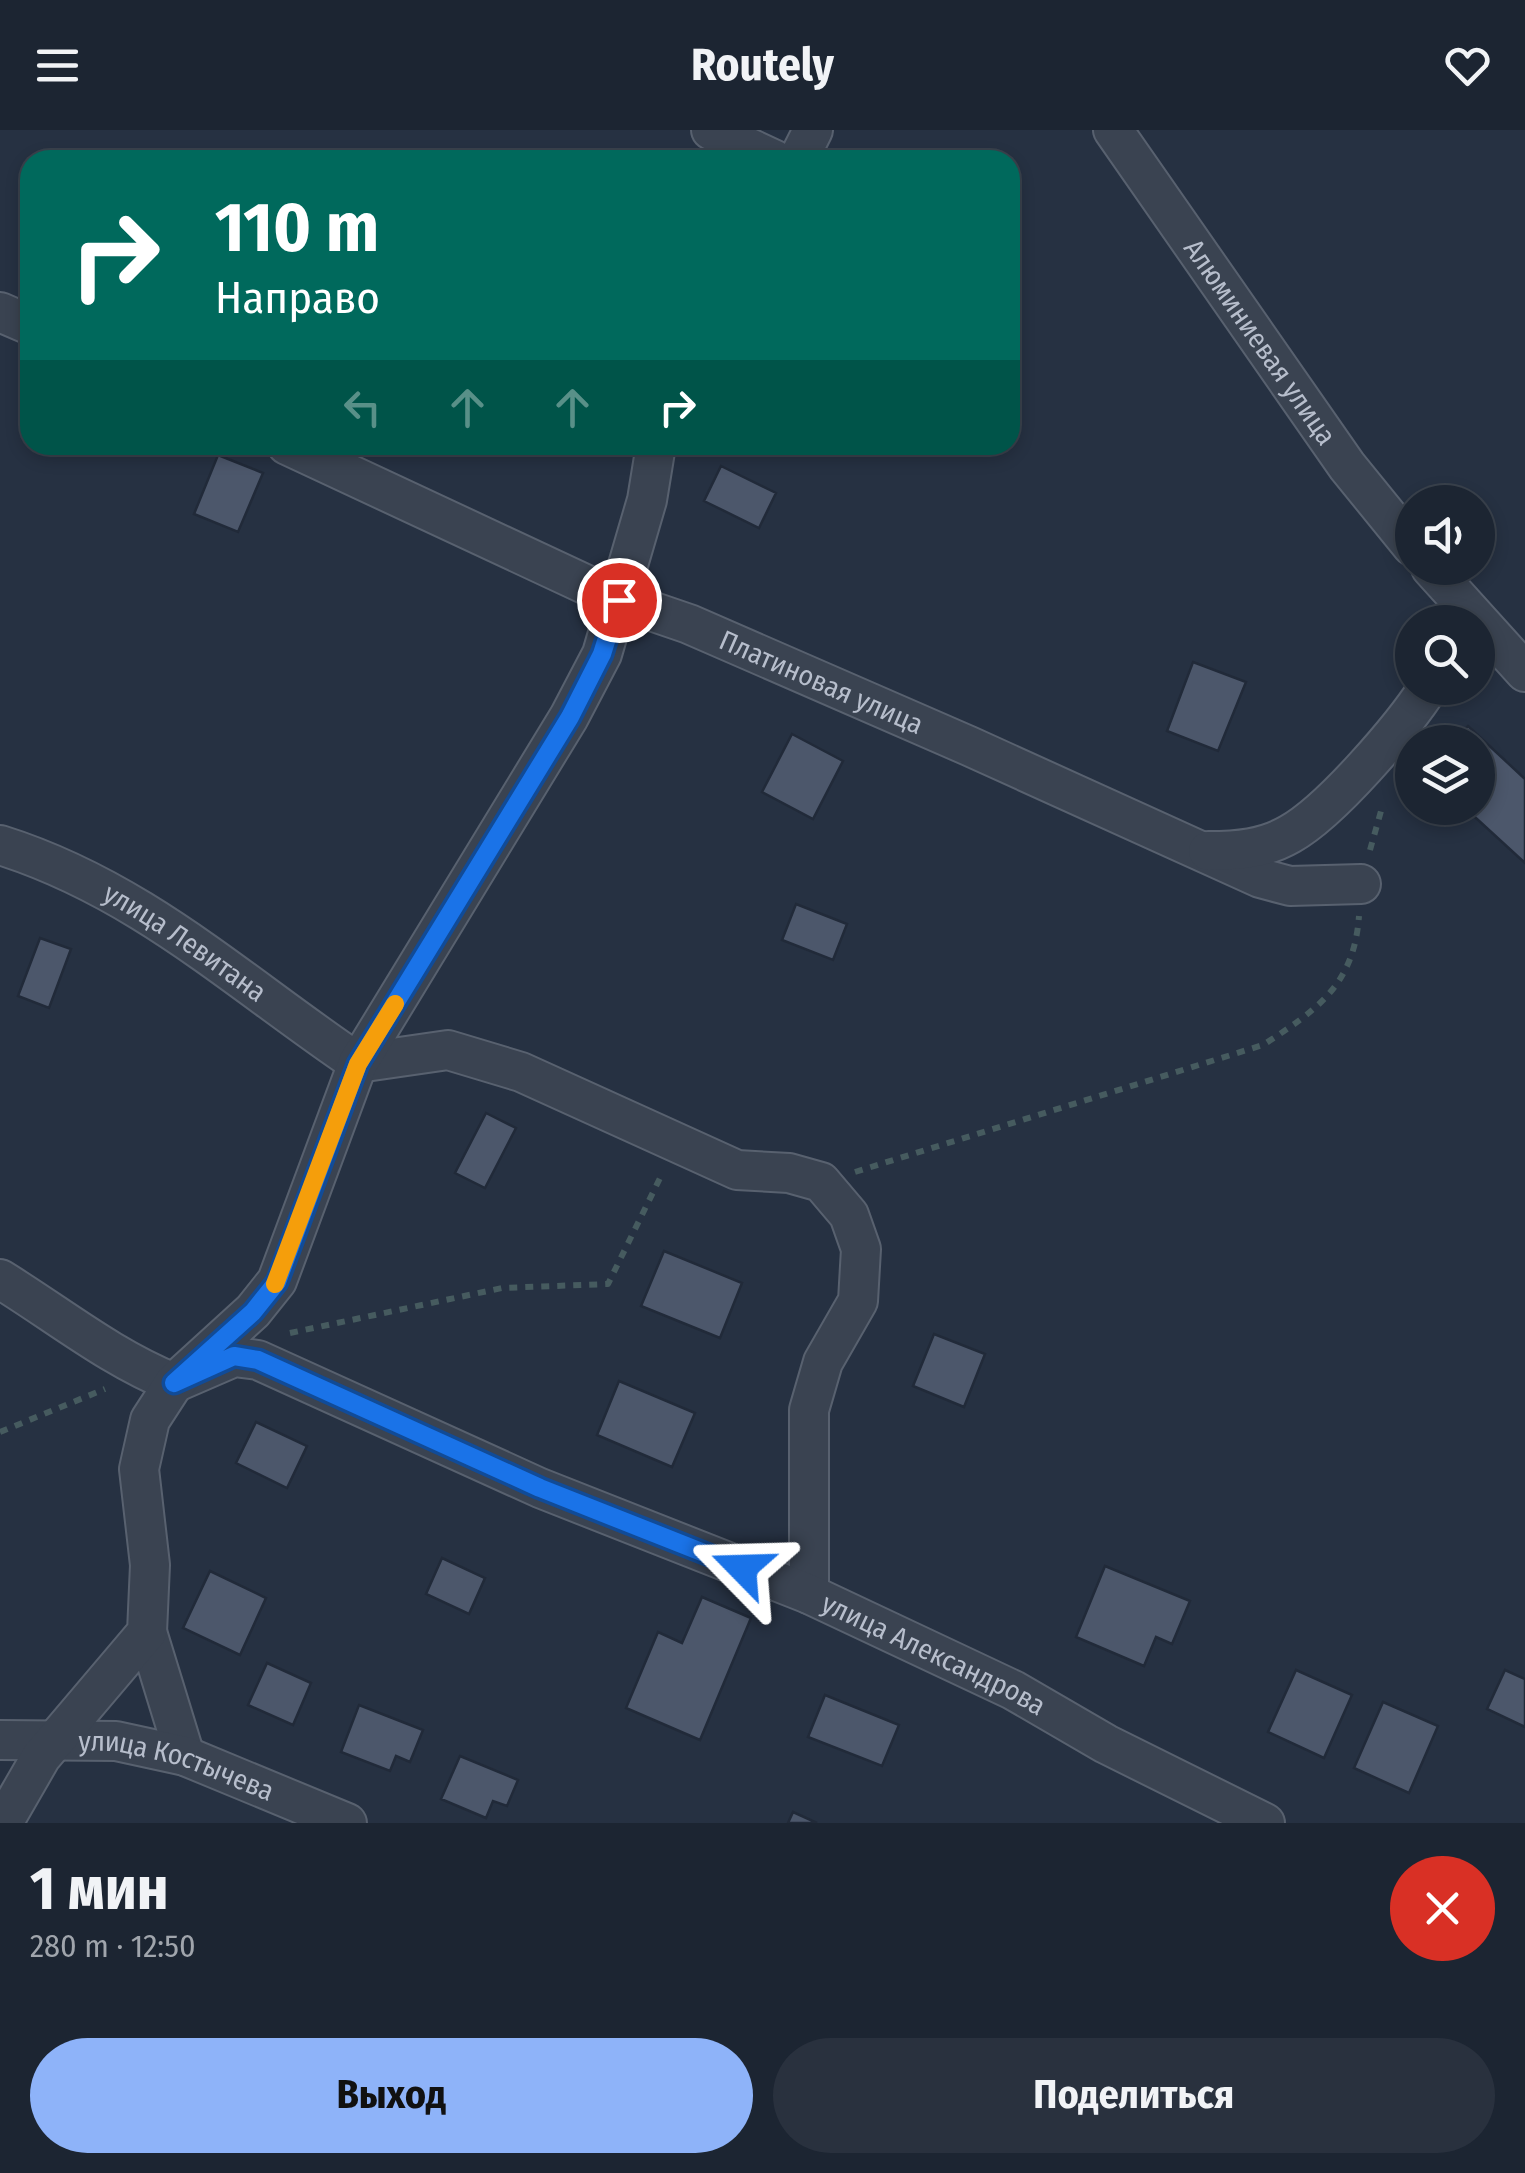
<!DOCTYPE html>
<html lang="ru">
<head>
<meta charset="utf-8">
<style>
  :root { --surface:#1c2532; --page:#29313e; --text:#f1f3f6; --muted:#a0a5ac; --line:#3a424d; --accent:#8eb3f9 }
  body { margin:0; font-family:"Fira Sans Condensed",sans-serif; background:var(--page); color:var(--text); height:100vh; display:flex; flex-direction:column; font-size:38px; white-space:nowrap }
  * { box-sizing:border-box; margin:0 }
  p { font-size:32px; color:var(--muted) }
  .icon { flex:none; width:55px; height:55px; fill:none; stroke:currentColor; stroke-width:2; stroke-linecap:round; stroke-linejoin:round }
  .map { position:relative; height:1693px; overflow:hidden }
  .drawer { display:flex; flex-direction:column; background:var(--surface); flex:1 }
  .drawer>* { flex:none }
  .banner { position:absolute; left:20px; top:20px; width:1000px; height:305px; border-radius:30px; box-shadow:0 5px 15px #0003,0 0 0 2px var(--line); background:#00695c; color:#fff; overflow:hidden }
  .fabs { position:absolute; left:1395px; top:355px; display:grid; gap:20px }
  .fabs a { display:grid; place-items:center; width:100px; height:100px; border-radius:50%; background:var(--surface); box-shadow:0 5px 15px #0003,0 0 0 2px var(--line); font-size:50px }
  .pin { position:absolute; display:grid; place-items:center; width:85px; height:85px; color:#fff; margin:-42px; border:5px solid #fff; border-radius:50%; box-shadow:0 2px 10px #0007 }
  .me { position:absolute; width:110px; margin:-55px; rotate:292deg; stroke-linejoin:round; filter:drop-shadow(0 0 8px #0008) }
  .turn { display:flex; align-items:center; gap:35px; height:210px; padding:0 30px; font-size:45px }
  .turn .icon { width:130px; height:130px; stroke-width:2.5 }
  .turn b { display:block; font-size:70px; line-height:85px }
  .lanes { display:flex; align-items:center; height:95px; padding:0 30px; background:#0003; justify-content:center; gap:50px; direction:ltr }
  .lanes .off { opacity:.35 }
  .round { display:grid; place-items:center; flex:none; width:105px; height:105px; border-radius:52px; background:var(--page) }
  .summary { display:flex; align-items:center; justify-content:space-between; height:170px; padding:0 30px }
  h1 { font-size:60px; font-weight:700; line-height:75px }
  .button { display:flex; gap:20px; margin-top:auto; padding:20px 30px }
  .button a { flex:1; height:115px; border-radius:60px; background:var(--accent); color:#111; font-size:40px; font-weight:700; line-height:115px; text-align:center }
  .button a+a { background:var(--page); color:var(--text) }
  header { display:flex; justify-content:space-between; align-items:center; height:130px; padding:0 30px; background:var(--surface); font-size:45px; font-weight:700 }
  .map>svg:first-child { display:block }
</style>
</head>
<body>
<header><svg class="icon" aria-label="menu" viewBox="0 0 24 24"><path d="M4 6h16M4 12h16M4 18h16"/></svg>Routely<svg class="icon" aria-label="heart" viewBox="0 0 24 24"><path d="M12 20l-8-8c-3-5 5-10 8-4 3-6 11-1 8 4z"/></svg></header>
<div class="map">
<svg width="1525" height="1693" viewBox="0 0 1525 1693">
  <rect width="100%" height="100%" fill="#263142"/>
  <path fill="#4c576b" stroke="#212a39" stroke-width="2.5" d="M218 325 263 343 238 402 194 384Z
    M721 336 776 363 759 398 704 371Z
    M1193 532 1246 552 1218 621 1167 601Z
    M1468 596 1525 649V733L1465 678H1478V612H1453Z
    M792 604 843 631 813 689 762 662Z
    M796 774 847 794 833 830 782 810Z
    M40 808 71 819 49 878 18 866Z
    M486 983 516 998 485 1058 455 1043Z
    M664 1121 742 1153 720 1208 641 1176Z
    M934 1204 985 1224 964 1277 913 1256Z
    M619 1251 695 1283 672 1337 597 1305Z
    M256 1292 307 1316 287 1358 236 1333Z
    M442 1428 485 1448 469 1484 426 1464Z
    M1105 1436 1190 1471 1172 1514 1156 1507 1144 1536 1076 1507Z
    M210 1441 266 1468 240 1525 183 1498Z
    M702 1467 751 1488 700 1610 626 1578 658 1502 682 1513Z
    M267 1533 311 1553 293 1595 248 1575Z
    M1296 1540 1352 1565 1324 1628 1268 1602Z
    M1505 1540 1525 1549V1597L1487 1579Z
    M825 1565 899 1595 882 1636 808 1607Z
    M1383 1572 1438 1596 1409 1663 1354 1638Z
    M359 1575 423 1600 410 1632 396 1626 390 1641 341 1622Z
    M460 1626 518 1650 507 1676 493 1671 486 1688 441 1669Z
    M793 1682 817 1693H788Z"/>
  <g fill="none" stroke-linecap="round" stroke-linejoin="round">
    <defs>
      <g id="minor">
        <path d="M711 0 775 30"/>
        <path id="s1" d="M1113 0 1347 336 1412 416"/>
        <path d="M798 30 813 0"/>
        <path d="M0 182 30 195"/>
        <path id="s2" d="M287 315 619 470 689 494 969 616 1260 748 1290 756 1361 754"/>
        <path d="M1431 438 1525 542"/>
        <path id="s3" d="M0 715C140 759 238 852 358 933L448 920 521 942 737 1040 789 1043 821 1052 849 1085 861 1119 858 1171 823 1232 809 1280V1464"/>
        <path d="M1208 721C1237 721 1264 719 1290 704 1331 681 1402 598 1428 558"/>
        <path id="s4" d="M0 1149C57 1184 111 1228 174 1253L234 1227 258 1230 540 1358 809 1464 1013 1560 1106 1614 1265 1693"/>
        <path d="M147 1502 185 1626"/>
        <path id="s5" d="M0 1610 116 1611 185 1626 347 1693"/>
        <path d="M3 1693 41 1627 147 1502 150 1435 139 1339 150 1290 174 1253 253 1181 277 1151 358 933 569 587 602 524 647 370 656 315"/>
      </g>
    </defs>
    <use href="#minor" stroke="#58616f" stroke-width="42"/>
    <path stroke="#465b5f" stroke-width="6" stroke-dasharray="8 8" stroke-linecap="butt" d="M1370 720 1383 674
      M855 1042 1263 915C1317 880 1354 855 1359 786
      M290 1203 502 1158 608 1154 663 1042
      M0 1302 105 1259"/>
    <use href="#minor" stroke="#3a4351" stroke-width="38"/>
  </g>
  <g fill="none" stroke-linecap="round" stroke-linejoin="round">
    <defs>
      <path id="route" d="M619 470 602 524 570 587 358 934 277 1152 253 1182 174 1253 234 1226 258 1230 540 1358 742 1438"/>
    </defs>
    <use href="#route" stroke="#114b97" stroke-width="25"/>
    <use href="#route" stroke="#1a73e8" stroke-width="18"/>
    <path stroke="#f59e0b" stroke-width="18" d="M275 1154 358 934 395 874"/>
  </g>
  <g text-anchor="middle" stroke-width="8" stroke-linejoin="round" paint-order="stroke">
    <g font-size="28" fill="#b7becc" stroke="#1f2837">
      <text dy="10" stroke="none"><textPath href="#s1" startOffset="258">Алюминиевая улица</textPath></text>
      <text dy="10" stroke="none"><textPath href="#s2" startOffset="585">Платиновая улица</textPath></text>
      <text dy="10" stroke="none"><textPath href="#s3" startOffset="210">улица Левитана</textPath></text>
      <text dy="10" stroke="none"><textPath href="#s4" startOffset="1030">улица Александрова</textPath></text>
      <text dy="10" stroke="none"><textPath href="#s5" startOffset="180">улица Костычева</textPath></text>
    </g>
  </g>
</svg>
<div class="fabs">
<a><svg class="icon" aria-label="sound" viewBox="0 0 24 24"><path d="M4 9h4l5-4v14l-5-4H4zM17 9q2 3 0 6"/></svg></a>
<a><svg class="icon" aria-label="search" viewBox="0 0 24 24"><circle cx="10" cy="10" r="6"/><path d="M15 15l6 6"/></svg></a>
<a><svg class="icon" aria-label="layers" viewBox="0 0 24 24"><path d="M12 4l9 5-9 5-9-5zM3 14l9 5 9-5"/></svg></a>
</div>
<div class="pin" style="left:619px;top:470px;background:#d93025"><svg class="icon" aria-label="arrive" viewBox="0 0 24 24"><path d="M6 21V4h12l-3 4 3 4H6"/></svg></div>
<svg class="me" style="left:742px;top:1438px" viewBox="-20 -20 40 40"><path d="M0-17L14 15 0 8-14 15z" fill="#1a73e8" stroke="#fff" stroke-width="4"/></svg>
<div class="banner">
<div class="turn"><svg class="icon" aria-label="right" viewBox="0 0 24 24"><path d="M7 20v-9h11M14 6l5 5-5 5"/></svg><div><b>110 m</b>Направо</div></div>
<div class="lanes"><svg class="icon off" aria-label="left" viewBox="0 0 24 24"><path d="M17 20v-9H6M10 6l-5 5 5 5"/></svg><svg class="icon off" aria-label="ahead" viewBox="0 0 24 24"><path d="M12 20V5M6 11l6-6 6 6"/></svg><svg class="icon off" aria-label="ahead" viewBox="0 0 24 24"><path d="M12 20V5M6 11l6-6 6 6"/></svg><svg class="icon" aria-label="right" viewBox="0 0 24 24"><path d="M7 20v-9h11M14 6l5 5-5 5"/></svg></div>
</div>
</div>
<section class="drawer">
<div class="summary"><div><h1>1 мин</h1><p>280 m · 12:50</p></div><a class="round" style="background:#d93025;color:#fff"><svg class="icon" aria-label="close" viewBox="0 0 24 24"><path d="M6 6l12 12M18 6L6 18"/></svg></a></div>
<div class="button"><a>Выход</a><a>Поделиться</a></div>
</section>
</body>
</html>
